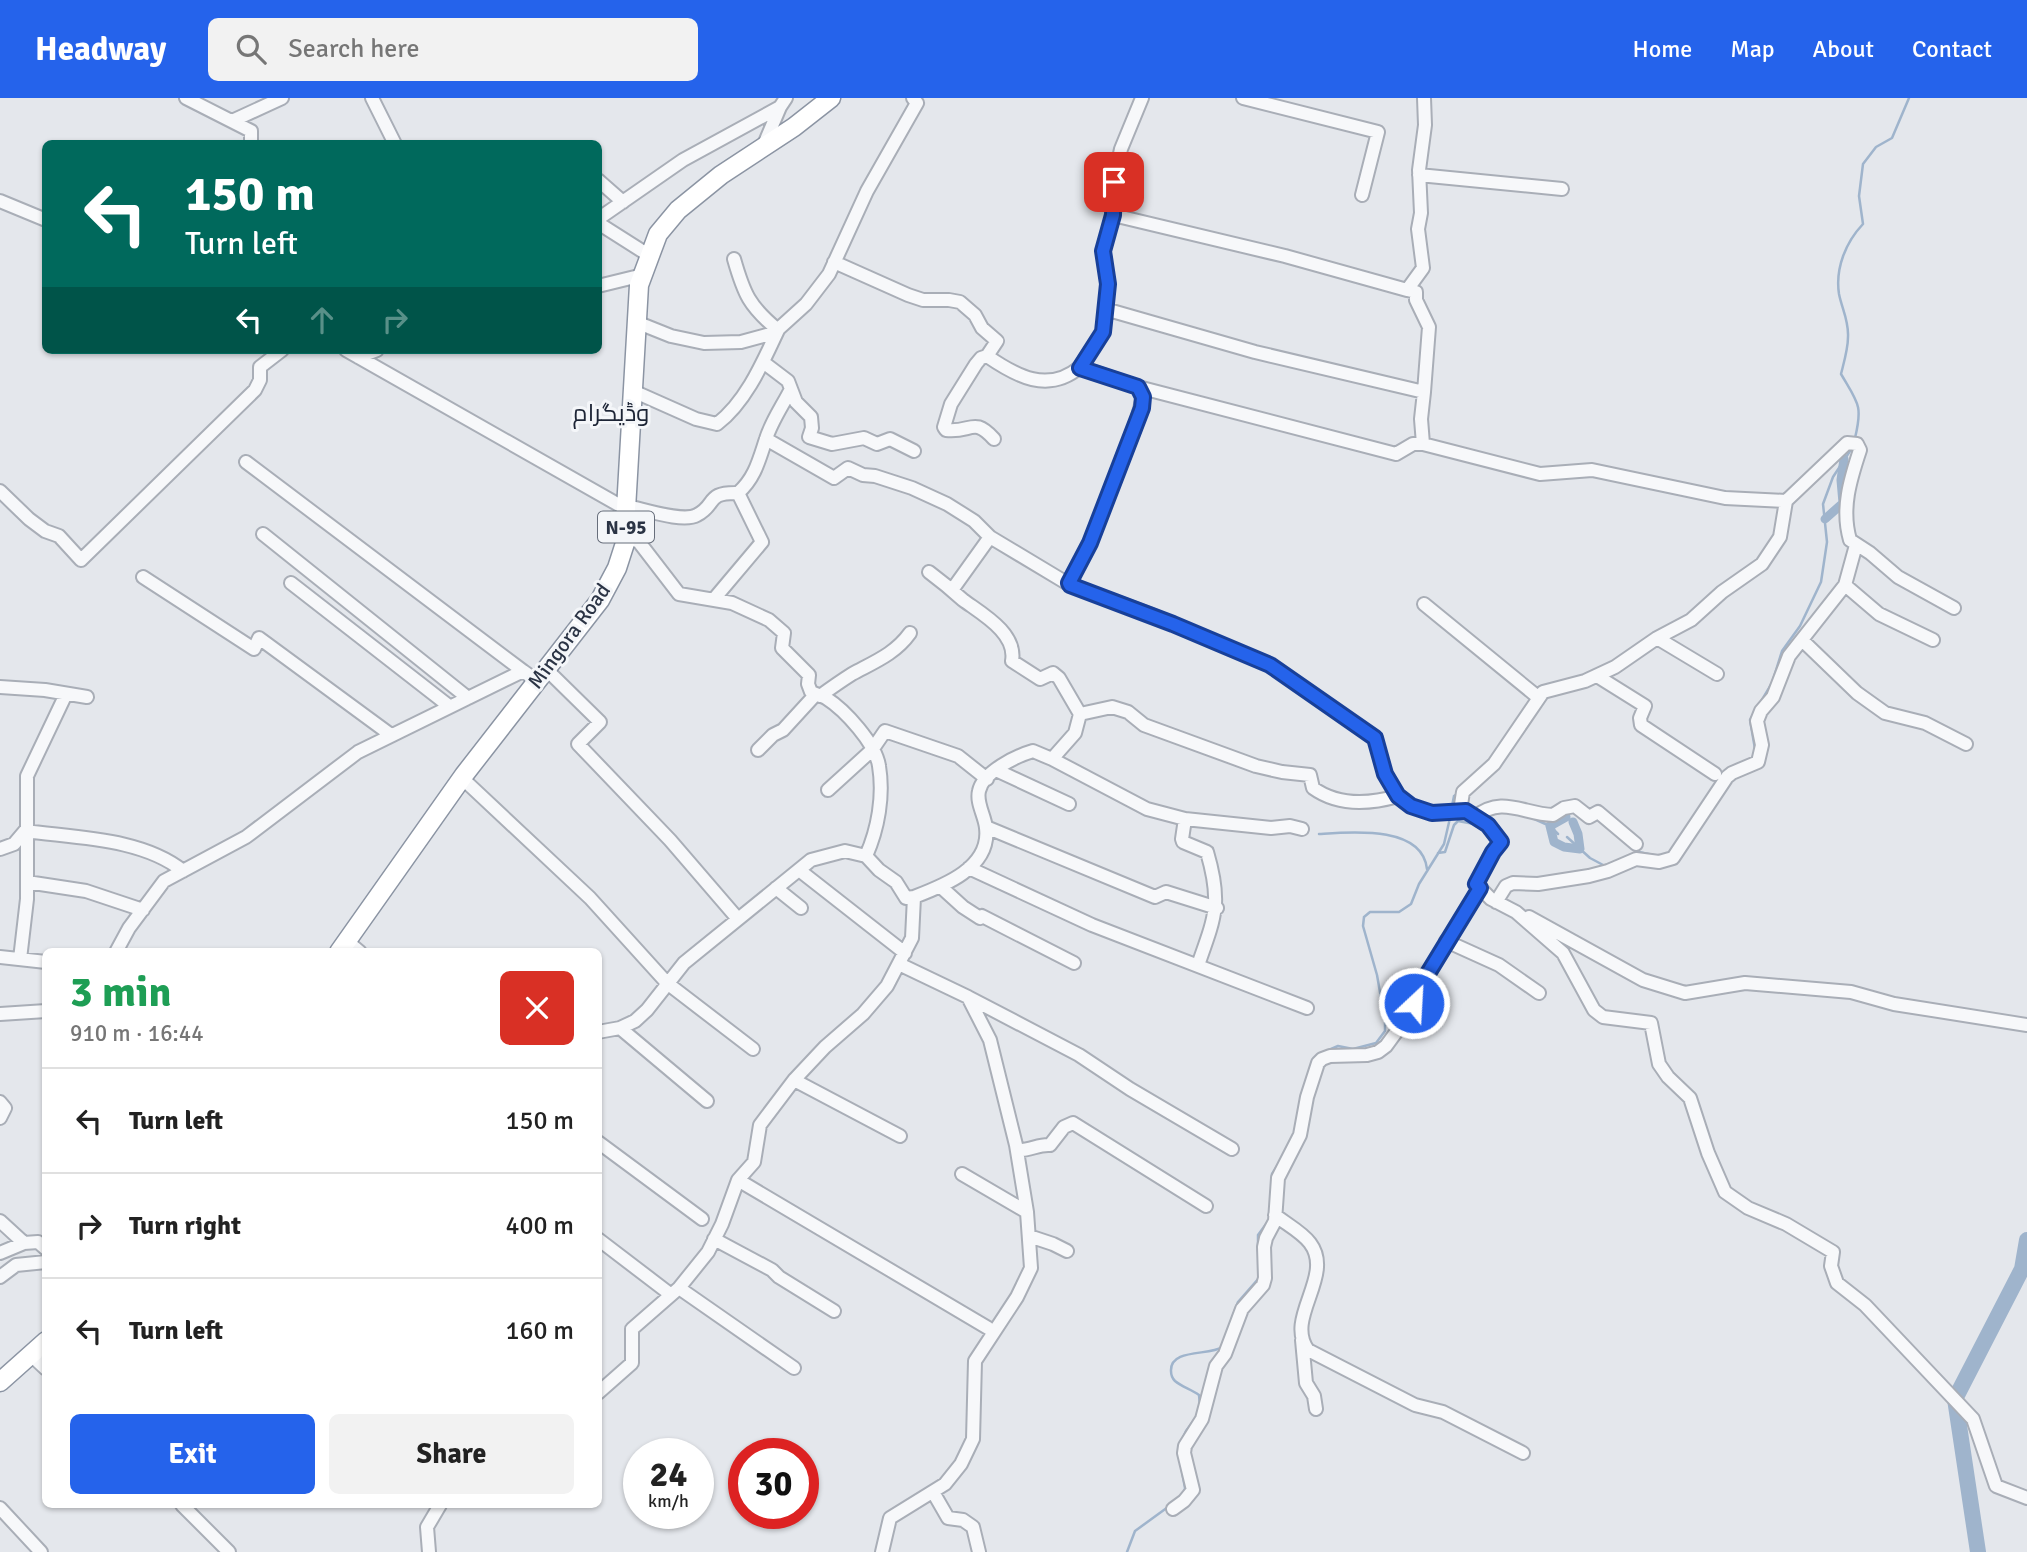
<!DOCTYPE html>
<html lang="en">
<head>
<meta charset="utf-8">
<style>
  :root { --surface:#fff; --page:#f2f2f2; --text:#222; --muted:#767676; --line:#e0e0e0; --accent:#2563eb }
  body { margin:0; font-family:Signika,Cairo,sans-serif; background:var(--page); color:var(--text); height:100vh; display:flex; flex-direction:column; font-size:26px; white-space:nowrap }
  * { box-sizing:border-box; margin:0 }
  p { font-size:23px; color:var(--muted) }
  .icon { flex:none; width:38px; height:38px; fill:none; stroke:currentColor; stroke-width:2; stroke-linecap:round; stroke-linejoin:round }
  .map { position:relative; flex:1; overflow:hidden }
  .sheet { position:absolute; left:42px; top:850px; width:560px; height:560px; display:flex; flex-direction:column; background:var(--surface); border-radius:10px; box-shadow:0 2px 5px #0004 }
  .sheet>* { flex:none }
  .top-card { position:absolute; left:42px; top:42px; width:560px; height:214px; border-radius:10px; box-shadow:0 2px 5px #0004; background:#00695c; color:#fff; overflow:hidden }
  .speed { position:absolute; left:623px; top:1340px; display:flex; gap:14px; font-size:35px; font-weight:700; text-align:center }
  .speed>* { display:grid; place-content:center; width:91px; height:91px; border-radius:50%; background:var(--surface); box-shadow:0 2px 5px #0004; line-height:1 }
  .speed small { font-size:18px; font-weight:400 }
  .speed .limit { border:10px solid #d22; background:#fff; color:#111 }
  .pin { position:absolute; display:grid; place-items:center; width:60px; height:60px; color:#fff; margin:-30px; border-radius:14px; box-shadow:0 4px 10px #0006 }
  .me { position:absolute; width:77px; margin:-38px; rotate:25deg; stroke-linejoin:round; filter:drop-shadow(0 0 5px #0008) }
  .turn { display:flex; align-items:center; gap:24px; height:147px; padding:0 28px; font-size:32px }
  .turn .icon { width:91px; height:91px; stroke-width:2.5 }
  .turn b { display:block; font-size:49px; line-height:60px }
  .lanes { display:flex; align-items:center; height:66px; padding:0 28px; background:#0003; justify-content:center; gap:35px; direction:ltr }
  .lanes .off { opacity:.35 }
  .round { display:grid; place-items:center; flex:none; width:74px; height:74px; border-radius:10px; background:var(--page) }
  .summary { display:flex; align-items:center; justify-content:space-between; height:119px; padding:0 28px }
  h1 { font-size:42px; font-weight:700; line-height:52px; color:#1e9e55 }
  .cta { display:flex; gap:14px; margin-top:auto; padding:14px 28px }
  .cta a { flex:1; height:80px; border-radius:10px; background:var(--accent); color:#fff; font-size:28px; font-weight:700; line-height:80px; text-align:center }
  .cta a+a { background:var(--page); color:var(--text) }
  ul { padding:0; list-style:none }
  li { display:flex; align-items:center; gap:21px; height:105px; padding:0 28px; border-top:2px solid var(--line) }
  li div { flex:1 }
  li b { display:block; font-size:26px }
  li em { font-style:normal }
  header { display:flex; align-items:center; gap:42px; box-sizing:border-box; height:98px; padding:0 35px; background:var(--accent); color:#fff }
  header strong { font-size:33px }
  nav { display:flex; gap:38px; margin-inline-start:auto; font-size:24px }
  .search { width:490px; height:63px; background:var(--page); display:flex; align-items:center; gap:18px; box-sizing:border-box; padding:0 24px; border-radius:10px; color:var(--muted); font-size:26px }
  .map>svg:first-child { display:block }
</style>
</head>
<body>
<header>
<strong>Headway</strong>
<div class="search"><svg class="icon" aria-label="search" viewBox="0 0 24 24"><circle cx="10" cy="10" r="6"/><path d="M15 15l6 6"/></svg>Search here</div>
<nav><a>Home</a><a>Map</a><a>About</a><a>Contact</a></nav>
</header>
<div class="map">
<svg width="2027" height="1454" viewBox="0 0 2027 1454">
  <rect width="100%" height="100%" fill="#e4e7ec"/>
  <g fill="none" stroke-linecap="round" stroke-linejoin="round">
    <path stroke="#9fb4cc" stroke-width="2.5" d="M1855 340C1863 307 1858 305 1841 276 1844 264 1848 251 1848 239 1849 223 1842 211 1839 196 1835 170 1846 144 1863 126L1859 98 1863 66 1876 49 1892 40 1909 0
      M1755 651 1750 622 1772 585 1782 553 1800 528 1821 484 1827 444 1823 406 1833 379 1852 350
      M1452 708 1454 698 1457 696
      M1532 720 1550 728 1558 736
      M1319 736C1351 734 1422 727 1427 771
      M1567 739 1590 760 1605 768
      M1438 755 1445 754 1454 727 1458 723 1474 726
      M1634 756 1639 754 1658 758
      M1324 954 1338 948 1353 951 1376 945 1385 933V923L1377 877 1363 828 1364 819 1370 814H1399L1411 806 1419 786 1444 746 1450 720
      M1271 1098 1272 1076 1281 1062
      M1258 1153V1137L1269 1122
      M1232 1220 1238 1204 1259 1180
      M1200 1309 1199 1297C1191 1291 1182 1289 1175 1283 1173 1281 1171 1277 1171 1273 1170 1250 1210 1258 1222 1249
      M1179 1348 1186 1333 1197 1318
      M1181 1368 1185 1390 1184 1396
      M1127 1454 1135 1433 1168 1409"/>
    <path stroke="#9fb4cc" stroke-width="9" d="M1825 421 1843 405 1841 382 1844 361
      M1566 719 1550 728 1554 744 1564 749 1580 751 1578 736 1573 724"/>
    <path stroke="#9fb4cc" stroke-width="16" d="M1978 1454 1955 1301 2022 1171 2027 1142"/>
    <defs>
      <path id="minor" d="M186 0 251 33V46
        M372 0 395 46
        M1243 0 1378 34 1362 97
        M232 23 282 0
        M763 49 780 9 786 0
        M1419 77 1562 91
        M598 82 623 104
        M0 103 46 122
        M1113 117 1285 158 1407 192 1423 170 1418 131 1421 115 1419 72 1425 27 1424 0
        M598 121 683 62 780 9
        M598 125 650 158
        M834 164 908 197 923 202H949L960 204 975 217 982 230 997 243 987 258C1016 278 1048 296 1080 269
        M598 188 643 177
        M1407 192 1416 194V202L1429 229 1424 294
        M1105 211 1255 254 1424 294 1421 321 1423 346 1540 376 1592 372 1725 400 1786 403 1847 345 1857 346 1860 352C1850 382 1841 411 1850 442L1870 455 1898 479 1954 510
        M636 224 671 238 704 245 741 244 774 235 806 206 829 176 867 93 917 5 913 0
        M346 252 626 411
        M987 258 981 260 976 266 951 306 944 329 946 332C972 335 973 318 994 341
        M358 259 377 252
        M763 264 788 283 796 304 811 319 812 330 809 339 832 346 864 340 877 346 890 341 914 353
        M1138 289 1396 356 1413 346H1423
        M633 293 696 321 717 326C746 304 763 264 778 232 749 208 744 196 734 161
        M766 341 834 380 848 370 863 377 875 378 912 390 947 406 974 423 990 439 1070 487 1152 517 1270 567 1375 640 1385 676 1398 698 1411 708 1432 715 1466 713 1488 728 1501 744 1493 754 1476 786 1491 801 1516 814 1563 855 1594 912 1603 919 1651 925 1659 966 1668 979 1690 1000 1708 1055 1725 1094 1748 1110 1786 1126 1833 1154 1831 1168 1837 1185 1865 1207 1973 1321 1996 1388 2027 1400
        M246 364 523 573
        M0 393 29 421 45 433 59 438 81 462 255 292 260 282V269L282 252
        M626 408C643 411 683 425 697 417 717 407 705 394 738 395 755 380 759 362 766 341 771 324 783 307 791 291
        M263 436 468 600
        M627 439 639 444 679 496 732 505 769 522 784 535 782 550 809 577 808 586 811 594C816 596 822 598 826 600 845 612 876 646 879 668 884 698 878 731 866 758
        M929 474C941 483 952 492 963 502 982 516 1017 535 1012 563L1040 581 1053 575 1059 580 1080 616
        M143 479 254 551 259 540 391 637
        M291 485 449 608
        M1070 487 1069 485 1090 445 1136 327 1143 299 1138 289 1080 269 1103 234 1108 186 1103 153 1113 117 1114 84 1121 51 1142 0
        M1845 487 1879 516 1933 542
        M952 492 990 439
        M714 501 762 444 738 395
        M1424 506 1539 600
        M1657 540 1717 576
        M1802 542 1857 595 1885 615 1925 625 1966 646
        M546 571 600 624 578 646 670 742 738 821
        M1597 578 1645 608 1640 620 1641 627 1715 676
        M0 589 45 592 87 599
        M820 598C831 590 841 583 852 576 874 564 895 556 910 535
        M758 652 773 637 783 632 816 596
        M1052 661 1147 711 1185 721 1271 730 1290 728 1302 731
        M996 672 1069 706
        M462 680 590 800 667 885 753 951
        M828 692 872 652 885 633 958 658 987 681
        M1460 713 1463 694 1494 666 1543 594 1585 583 1615 569 1657 540 1691 522 1722 494 1762 466 1780 439 1786 403
        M1475 719C1502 697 1523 716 1553 717L1564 710 1575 708 1589 719 1598 714 1636 746
        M1185 721 1182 741 1183 744 1207 754C1222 805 1215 819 1198 867
        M986 729 1155 799 1166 794 1217 810
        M0 751 14 746 25 733C76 740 142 740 183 773
        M969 770 1092 827 1307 910
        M799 772 905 855
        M27 784 86 793 143 812
        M941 789 963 809 980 820 982 818 1074 865
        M776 790 801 810
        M914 799C943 788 991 770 986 730 985 718 976 705 979 693 983 674 1016 658 1033 653L1052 661 1075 635 1080 616 1112 609 1128 614 1144 627 1256 668 1282 674 1310 677 1313 690C1338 708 1370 706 1398 698
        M1496 804 1506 788 1513 785 1538 786 1589 778 1608 773 1636 761 1659 764 1673 760 1727 679 1732 675 1758 664 1762 647 1757 623 1761 613 1773 599 1789 558 1845 487 1856 447
        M1529 819 1643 882 1685 895 1745 885 1851 894 1894 906 2027 927
        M347 843 360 854
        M1446 843 1499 867 1539 895
        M116 854 129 830 164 783 246 739 358 654 523 573 537 583
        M0 859 46 864
        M20 861 27 801V678L66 596
        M968 899 1079 957 1130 991 1232 1051
        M0 916 46 913
        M620 930 707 1003
        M598 934 620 930 635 923 647 912 684 865 811 762 845 753 866 758 879 772 896 784 906 800 914 799 912 840 887 888 863 916 825 949 794 982 760 1027 754 1064 738 1082 722 1126 708 1154 679 1190 632 1231V1265L598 1295
        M794 982 900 1038
        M0 1004 5 1010 0 1020
        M598 1044 702 1121
        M1017 1052C1030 1053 1038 1046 1050 1047L1064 1029 1073 1025 1206 1108
        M962 1076 1027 1114
        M738 1082 988 1230
        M1275 1117C1286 1126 1302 1134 1310 1145 1335 1178 1284 1220 1308 1252L1415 1307 1443 1314 1523 1355
        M0 1123 24 1145 38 1144 46 1151
        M1029 1138 1053 1146 1067 1153
        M598 1141 670 1196
        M714 1141 772 1172 779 1179 834 1213
        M0 1155 24 1145
        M0 1179 16 1167 46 1164
        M679 1190 794 1270
        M1302 1242 1306 1285 1314 1298 1316 1311
        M31 1257 46 1271
        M933 1394 948 1420 963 1422 973 1429 979 1454
        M182 1407 229 1454
        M0 1410 41 1454
        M1173 1411 1184 1403 1193 1392 1184 1355 1185 1348 1202 1321 1216 1268 1225 1256 1242 1211 1263 1187 1265 1180 1264 1149 1266 1140 1275 1123 1278 1080 1300 1037 1307 999 1318 965 1322 961 1330 958 1367 957 1378 954 1386 948 1405 922 1427 877 1480 790
        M429 1454 427 1429 440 1407
        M882 1454 890 1420 945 1386 961 1366 973 1341 975 1263 1017 1199 1031 1170 1027 1114 1016 1047 990 942 968 899 899 866"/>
      <path id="highway" d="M339 854 464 677 600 502 617 470 627 439 626 411 639 187 658 136 678 112 721 77 794 29 831 0
        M0 1284 46 1243"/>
    </defs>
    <use href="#minor" stroke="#a9aeb7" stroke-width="16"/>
    <use href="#highway" stroke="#8b94a3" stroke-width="21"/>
    <use href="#minor" stroke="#f7f8fa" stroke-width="12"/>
    <use href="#highway" stroke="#fff" stroke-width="18"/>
  </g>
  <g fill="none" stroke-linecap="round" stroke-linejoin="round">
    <defs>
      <path id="route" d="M1114 84 1113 117 1103 153 1108 186 1103 234 1080 270 1138 289 1143 299 1142 310 1090 445 1069 485 1070 487 1173 526 1270 567 1375 640 1385 676 1398 698 1411 708 1432 715 1466 713 1488 727 1501 744 1493 754 1476 786 1480 790 1427 877 1414 905"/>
    </defs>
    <use href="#route" stroke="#184099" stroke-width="18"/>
    <use href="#route" stroke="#2563eb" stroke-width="12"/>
  </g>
  <g text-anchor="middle" stroke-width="6" stroke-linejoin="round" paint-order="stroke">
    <rect fill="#f4f6f9" stroke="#676e7b" stroke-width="2" x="598" y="413.5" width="56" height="31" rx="5"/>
    <g font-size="19" font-weight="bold" fill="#2b3445">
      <text x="626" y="436">N-95</text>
    </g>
    <g font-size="21" fill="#2b3445" stroke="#f4f6f9">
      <text transform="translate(569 538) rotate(-54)" y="7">Mingora Road</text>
    </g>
    <g font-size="24" fill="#1d2536" stroke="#f4f6f9">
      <text x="611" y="323">وڈیگرام</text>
    </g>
  </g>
</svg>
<div class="speed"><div>24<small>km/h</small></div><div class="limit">30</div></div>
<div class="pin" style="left:1114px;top:84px;background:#d93025"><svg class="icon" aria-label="arrive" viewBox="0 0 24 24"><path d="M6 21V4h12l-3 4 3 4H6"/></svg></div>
<svg class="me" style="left:1414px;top:905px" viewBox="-20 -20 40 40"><circle r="17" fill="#2563eb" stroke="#fff" stroke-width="3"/><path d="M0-11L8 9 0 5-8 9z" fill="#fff"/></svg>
<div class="top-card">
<div class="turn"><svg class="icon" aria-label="left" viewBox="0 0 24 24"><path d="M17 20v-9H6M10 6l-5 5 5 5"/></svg><div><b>150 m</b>Turn left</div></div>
<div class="lanes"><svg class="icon" aria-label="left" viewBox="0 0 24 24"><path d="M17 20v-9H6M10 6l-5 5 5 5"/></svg><svg class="icon off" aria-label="ahead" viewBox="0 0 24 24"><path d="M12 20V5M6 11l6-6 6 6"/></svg><svg class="icon off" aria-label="right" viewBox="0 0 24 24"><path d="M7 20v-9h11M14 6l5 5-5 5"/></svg></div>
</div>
<section class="sheet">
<div class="summary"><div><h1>3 min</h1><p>910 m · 16:44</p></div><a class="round" style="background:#d93025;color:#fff"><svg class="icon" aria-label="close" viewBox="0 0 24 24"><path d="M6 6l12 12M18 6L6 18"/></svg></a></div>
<ul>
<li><svg class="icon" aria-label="left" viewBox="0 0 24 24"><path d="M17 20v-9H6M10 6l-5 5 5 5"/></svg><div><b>Turn left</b></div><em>150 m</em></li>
<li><svg class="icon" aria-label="right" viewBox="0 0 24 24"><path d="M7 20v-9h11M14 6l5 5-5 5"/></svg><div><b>Turn right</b></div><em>400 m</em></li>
<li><svg class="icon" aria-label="left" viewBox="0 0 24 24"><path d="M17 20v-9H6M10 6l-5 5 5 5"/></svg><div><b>Turn left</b></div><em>160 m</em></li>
</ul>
<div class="cta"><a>Exit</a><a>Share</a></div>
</section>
</div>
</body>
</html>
